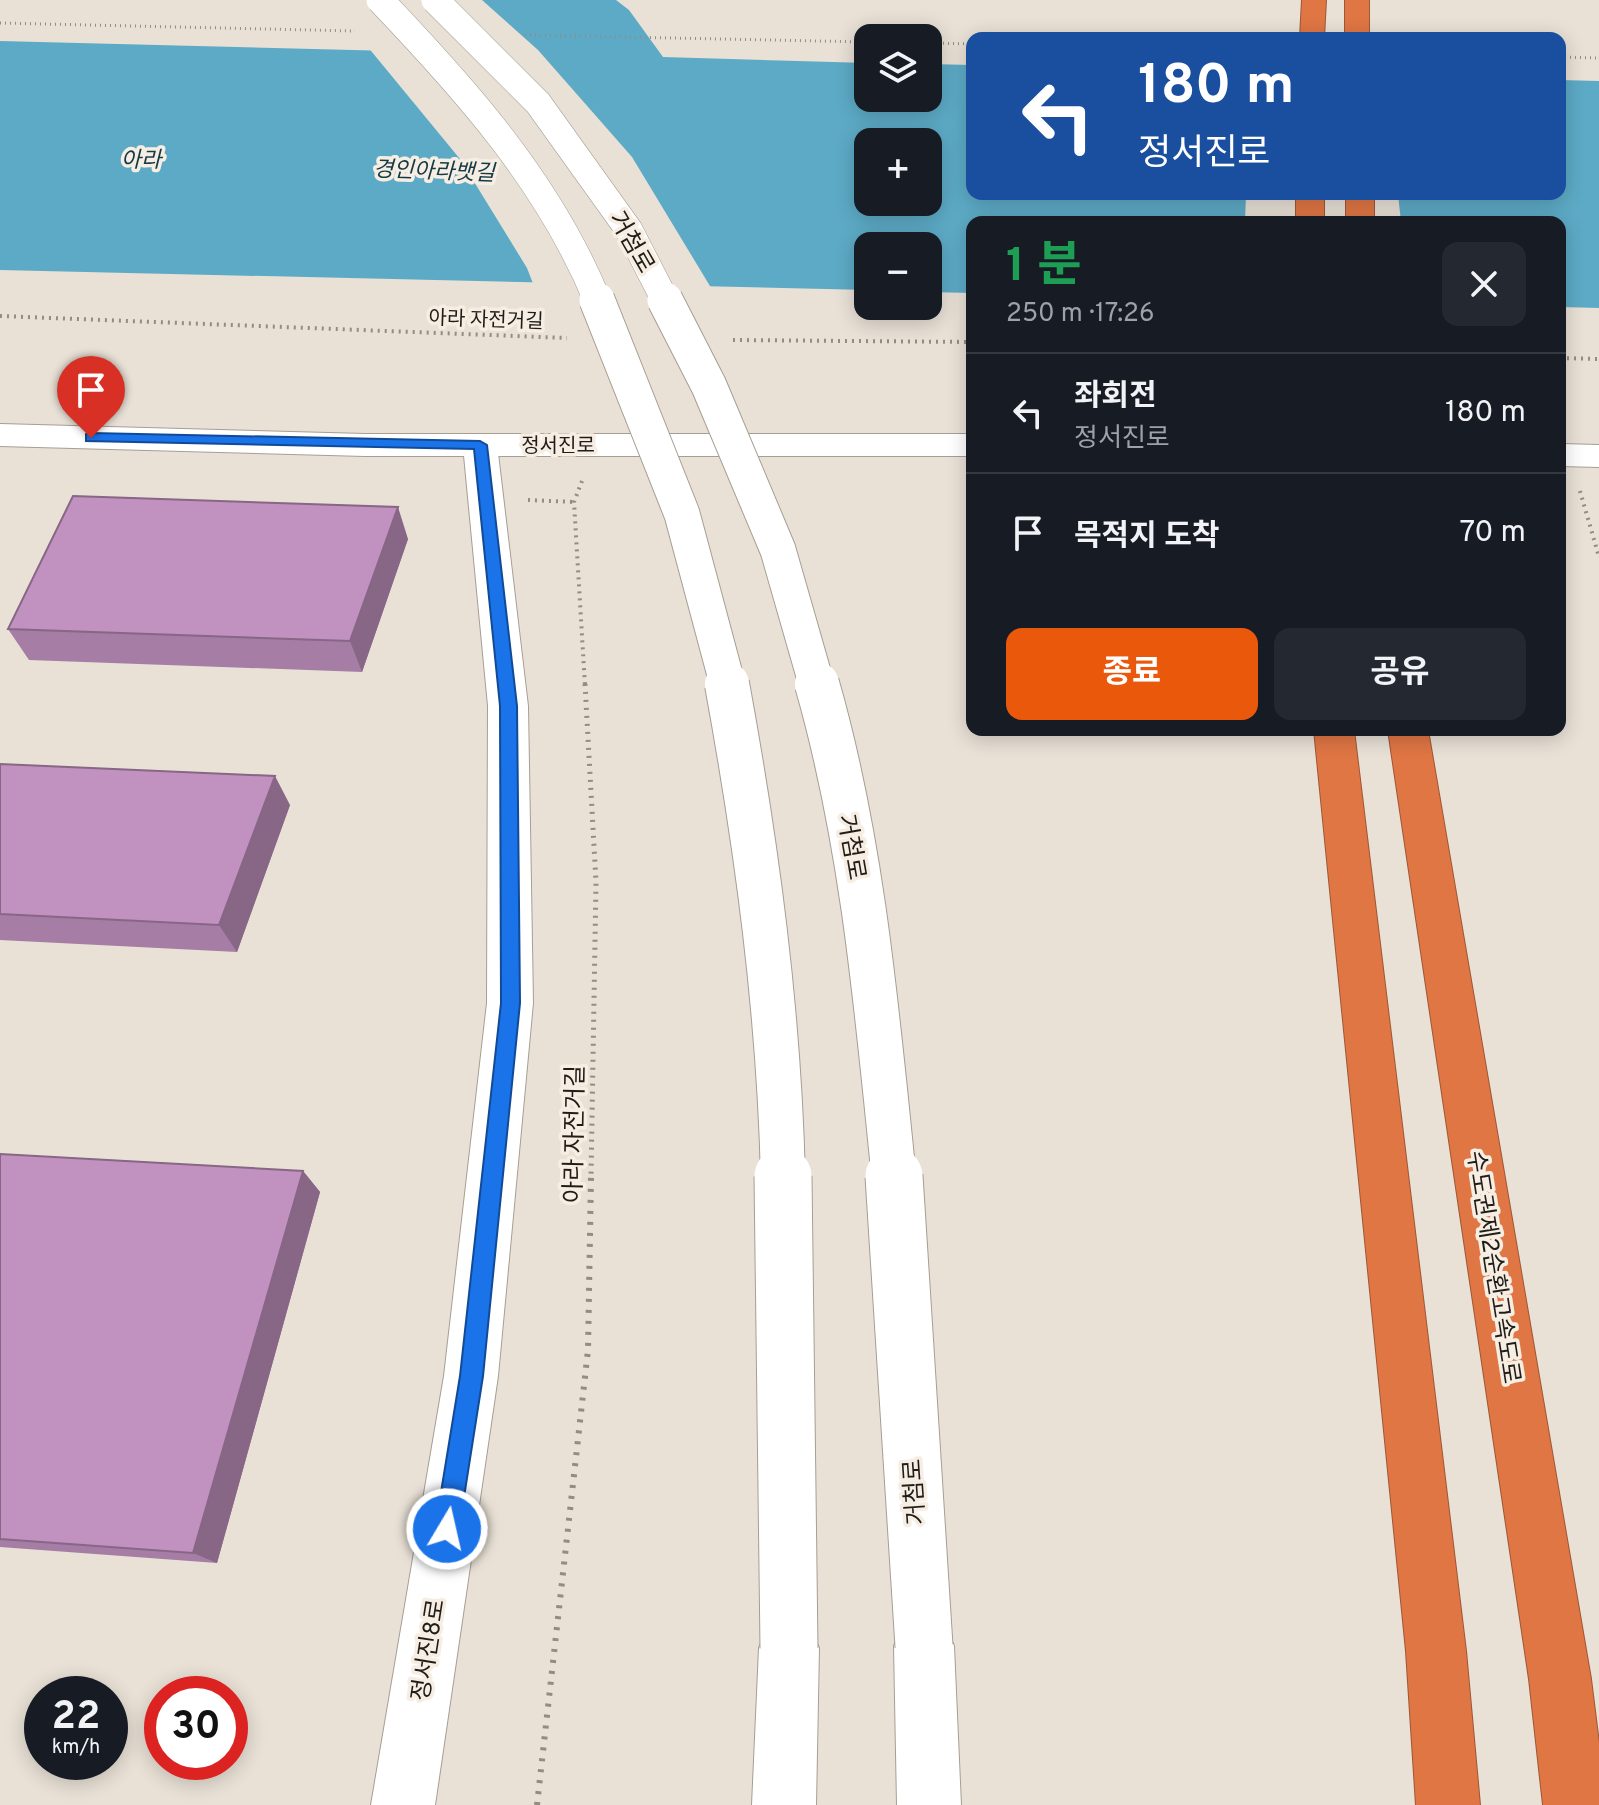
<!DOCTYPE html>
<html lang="ko">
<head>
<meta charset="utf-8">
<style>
  :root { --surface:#171b24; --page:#242831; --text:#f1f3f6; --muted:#9ea1a6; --line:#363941; --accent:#ea580c }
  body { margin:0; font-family:Overpass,"Noto Sans KR",sans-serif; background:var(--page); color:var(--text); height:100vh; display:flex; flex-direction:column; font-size:30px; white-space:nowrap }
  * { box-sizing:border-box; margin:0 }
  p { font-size:26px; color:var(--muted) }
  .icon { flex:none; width:44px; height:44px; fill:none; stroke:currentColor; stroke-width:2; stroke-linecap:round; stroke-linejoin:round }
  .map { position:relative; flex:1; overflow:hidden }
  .panel { position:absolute; left:966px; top:216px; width:600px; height:520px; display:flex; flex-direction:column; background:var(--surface); border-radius:16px; box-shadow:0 4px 20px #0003 }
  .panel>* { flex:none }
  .hud { position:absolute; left:966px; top:32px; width:600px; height:168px; border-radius:16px; box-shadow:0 4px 20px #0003; background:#1a4fa0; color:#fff; overflow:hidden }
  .controls { position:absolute; left:854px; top:24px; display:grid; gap:16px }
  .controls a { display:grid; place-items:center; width:88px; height:88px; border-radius:16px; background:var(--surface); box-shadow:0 4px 20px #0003; font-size:40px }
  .speed { position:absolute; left:24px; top:1676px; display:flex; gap:16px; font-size:40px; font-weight:700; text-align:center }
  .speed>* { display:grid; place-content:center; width:104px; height:104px; border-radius:50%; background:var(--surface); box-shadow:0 4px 20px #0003; line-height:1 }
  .speed small { font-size:20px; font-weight:400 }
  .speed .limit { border:12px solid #d22; background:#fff; color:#111 }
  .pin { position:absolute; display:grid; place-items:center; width:68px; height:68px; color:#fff; margin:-82px -34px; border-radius:50% 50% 50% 0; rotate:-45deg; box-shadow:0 0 8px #0007 }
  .pin .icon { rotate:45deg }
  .me { position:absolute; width:88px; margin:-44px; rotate:9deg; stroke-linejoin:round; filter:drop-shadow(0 0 6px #0008) }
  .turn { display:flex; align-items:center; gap:28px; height:168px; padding:0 40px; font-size:36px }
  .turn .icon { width:104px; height:104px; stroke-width:2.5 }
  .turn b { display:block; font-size:56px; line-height:68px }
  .round { display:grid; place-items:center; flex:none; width:84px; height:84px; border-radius:16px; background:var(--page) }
  .summary { display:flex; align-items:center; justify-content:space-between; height:136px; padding:0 40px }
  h1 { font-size:48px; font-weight:700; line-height:60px; color:#1e9e55 }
  .cta { display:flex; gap:16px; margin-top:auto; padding:16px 40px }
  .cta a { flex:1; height:92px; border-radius:16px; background:var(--accent); color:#fff; font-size:32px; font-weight:700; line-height:92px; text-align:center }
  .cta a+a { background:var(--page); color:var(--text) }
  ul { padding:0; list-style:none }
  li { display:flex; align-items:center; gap:24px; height:120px; padding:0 40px; border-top:2px solid var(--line) }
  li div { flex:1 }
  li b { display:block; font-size:30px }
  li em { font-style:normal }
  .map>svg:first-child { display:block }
</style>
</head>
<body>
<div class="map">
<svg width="1599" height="1805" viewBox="0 0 1599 1805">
  <rect width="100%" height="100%" fill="#e9e1d6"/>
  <path fill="#5daac6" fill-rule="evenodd" d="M456 0H616L629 10 663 57 868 63V98H928V64L972 65V194H1560V80L1599 81V308L1560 307V222H972V293L928 292V246H868V290L0 270V41L514 54ZM868 142H928V202H868Z"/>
  <path fill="#e9e1d6" d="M452 0H482L538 50 632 157 713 291 534 286 527 268 460 159 367 46 505 50Z
    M1246 194H1398L1401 222H1245Z"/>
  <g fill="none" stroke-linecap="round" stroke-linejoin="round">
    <defs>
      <path id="minor" d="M480 434 492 437 497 445 528 706 533 1003 498 1376 435 1805H371L444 1376 487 1003 488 706 463 445 468 437Z"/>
      <path id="tertiary" d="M0 424 365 434H972V456H365L0 446Z
        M1560 444 1599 445V467L1560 466Z
        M924 1616 945 1625 954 1646 961 1805H897L894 1646 903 1625Z
        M789 1618 810 1627 819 1648 816 1805H752L759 1648 768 1627Z"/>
      <path id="motorway" d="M1302 0H1326L1324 38H1300Z
        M1345 0H1369V38H1345Z
        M1296 194H1324V222H1296Z
        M1346 194H1374V222H1346Z
        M1314 730H1354L1466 1651 1480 1805H1416L1406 1651Z
        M1388 730H1428L1591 1679 1599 1743V1805H1543L1529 1679Z"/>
    </defs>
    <use href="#minor" stroke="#a69e94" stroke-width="2"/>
    <use href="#tertiary" stroke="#a69e94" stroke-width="2"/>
    <use href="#motorway" stroke="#9d5735" stroke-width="2"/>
    <path stroke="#918c84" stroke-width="3" stroke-dasharray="1 4" stroke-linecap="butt" d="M0 23 355 31
      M525 35 868 42
      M928 43 972 44
      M1560 57 1599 58"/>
    <path stroke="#918c84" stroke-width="4" stroke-dasharray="2 5" stroke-linecap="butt" d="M0 316 567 338
      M733 340 972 342
      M1560 358 1599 359
      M582 481 574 502 585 686
      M1580 491 1599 557
      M528 500 574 502"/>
    <path stroke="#918c84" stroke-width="5" stroke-dasharray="2 6" stroke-linecap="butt" d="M585 684 596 882 591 1178"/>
    <path stroke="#918c84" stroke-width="6" stroke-dasharray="3 8" stroke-linecap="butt" d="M537 1805 588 1350 591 1176"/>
    <use href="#minor" fill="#fff" fill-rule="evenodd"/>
    <use href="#tertiary" fill="#fff" fill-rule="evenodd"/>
    <use href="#motorway" fill="#e07644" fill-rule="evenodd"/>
    <defs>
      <path id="tertiary-bridge-far3" d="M380 0C467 91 550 184 598 302
        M435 0 538 103 629 230 666 302"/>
      <path id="tertiary-bridge-far2" d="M597 300 682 514 728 686
        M665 300 709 386 778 550 817 686"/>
      <path id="tertiary-bridge-far1" d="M727 684C757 848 779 1011 783 1178
        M817 684C863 844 877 1012 894 1178"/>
      <path id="tertiary-bridge" d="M783 1176 789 1648
        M894 1176 924 1646"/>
    </defs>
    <use href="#tertiary-bridge-far3" stroke="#a69e94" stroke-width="28" stroke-linecap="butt"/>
    <use href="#tertiary-bridge-far2" stroke="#a69e94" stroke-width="37" stroke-linecap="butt"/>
    <use href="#tertiary-bridge-far1" stroke="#a69e94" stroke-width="46" stroke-linecap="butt"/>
    <use href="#tertiary-bridge" stroke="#a69e94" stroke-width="59" stroke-linecap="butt"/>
    <use href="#tertiary-bridge-far3" stroke="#fff" stroke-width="27"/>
    <use href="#tertiary-bridge-far2" stroke="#fff" stroke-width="35"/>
    <use href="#tertiary-bridge-far1" stroke="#fff" stroke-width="44"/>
    <use href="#tertiary-bridge" stroke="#fff" stroke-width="57"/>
  </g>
  <path fill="#a67da5" d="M408 539 362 672 29 660 8 629Z
    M0 764 290 805 237 952 0 940Z
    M0 1154 303 1171 320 1192 217 1563 0 1547Z"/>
  <path fill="#876686" d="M398 507 408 539 362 672 350 641Z
    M275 776 290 805 237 952 219 925Z
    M303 1171 320 1192 217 1563 193 1553Z"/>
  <path fill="#c191c0" stroke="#876686" stroke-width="2" d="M73 496 398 507 350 641 8 629Z
    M0 764 275 776 219 925 0 914Z
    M0 1154 303 1171 193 1553 0 1539Z"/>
  <path fill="#1a73e8" stroke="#114b97" stroke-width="2" d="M91 433 480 441 487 445 517 706 520 1003 483 1376 459 1529 455 1538 447 1541 438 1538 435 1529 460 1376 501 1003 500 706 474 449 86 441V434Z"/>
  <g text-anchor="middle" stroke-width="7" stroke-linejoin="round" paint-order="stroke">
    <g font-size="20" fill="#201d19" stroke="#f6eee3">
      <text transform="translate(486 319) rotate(2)" y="7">아라 자전거길</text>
      <text x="558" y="452">정서진로</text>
    </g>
    <g font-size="22" font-style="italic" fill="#153946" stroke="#f6eee3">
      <text x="141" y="167">아라</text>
      <text transform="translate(434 170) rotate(2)" y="8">경인아라뱃길</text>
    </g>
    <g font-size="24" fill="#201d19" stroke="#f6eee3">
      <text transform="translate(632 242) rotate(60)" y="8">거첨로</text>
      <text transform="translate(852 847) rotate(80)" y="8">거첨로</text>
      <text transform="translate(574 1134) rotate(-89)" y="8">아라 자전거길</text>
      <text transform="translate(1494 1267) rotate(81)" y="8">수도권제2순환고속도로</text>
      <text transform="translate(914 1492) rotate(-94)" y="8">거첨로</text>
      <text transform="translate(428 1650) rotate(-81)" y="8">정서진8로</text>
    </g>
  </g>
</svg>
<div class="controls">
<a><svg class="icon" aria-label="layers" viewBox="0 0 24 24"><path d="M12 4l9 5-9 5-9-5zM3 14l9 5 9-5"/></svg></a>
<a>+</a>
<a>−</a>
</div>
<div class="speed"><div>22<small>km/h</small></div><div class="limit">30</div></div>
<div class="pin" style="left:91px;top:438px;background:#d93025"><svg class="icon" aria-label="arrive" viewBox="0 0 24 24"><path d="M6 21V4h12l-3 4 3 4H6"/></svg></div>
<svg class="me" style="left:447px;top:1529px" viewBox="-20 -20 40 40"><circle r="17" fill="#1a73e8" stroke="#fff" stroke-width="3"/><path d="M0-11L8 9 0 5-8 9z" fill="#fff"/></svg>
<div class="hud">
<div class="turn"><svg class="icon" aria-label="left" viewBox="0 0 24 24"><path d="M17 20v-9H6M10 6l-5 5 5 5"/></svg><div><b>180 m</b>정서진로</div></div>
</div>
<section class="panel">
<div class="summary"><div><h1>1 분</h1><p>250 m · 17:26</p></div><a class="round"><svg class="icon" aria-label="close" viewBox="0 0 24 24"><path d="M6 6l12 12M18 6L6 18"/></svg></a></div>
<ul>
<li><svg class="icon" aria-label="left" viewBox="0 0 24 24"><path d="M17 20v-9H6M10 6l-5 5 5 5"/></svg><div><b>좌회전</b><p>정서진로</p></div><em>180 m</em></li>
<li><svg class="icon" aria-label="arrive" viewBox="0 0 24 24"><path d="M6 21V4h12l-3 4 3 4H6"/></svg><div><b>목적지 도착</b></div><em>70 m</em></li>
</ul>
<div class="cta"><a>종료</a><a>공유</a></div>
</section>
</div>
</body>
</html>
